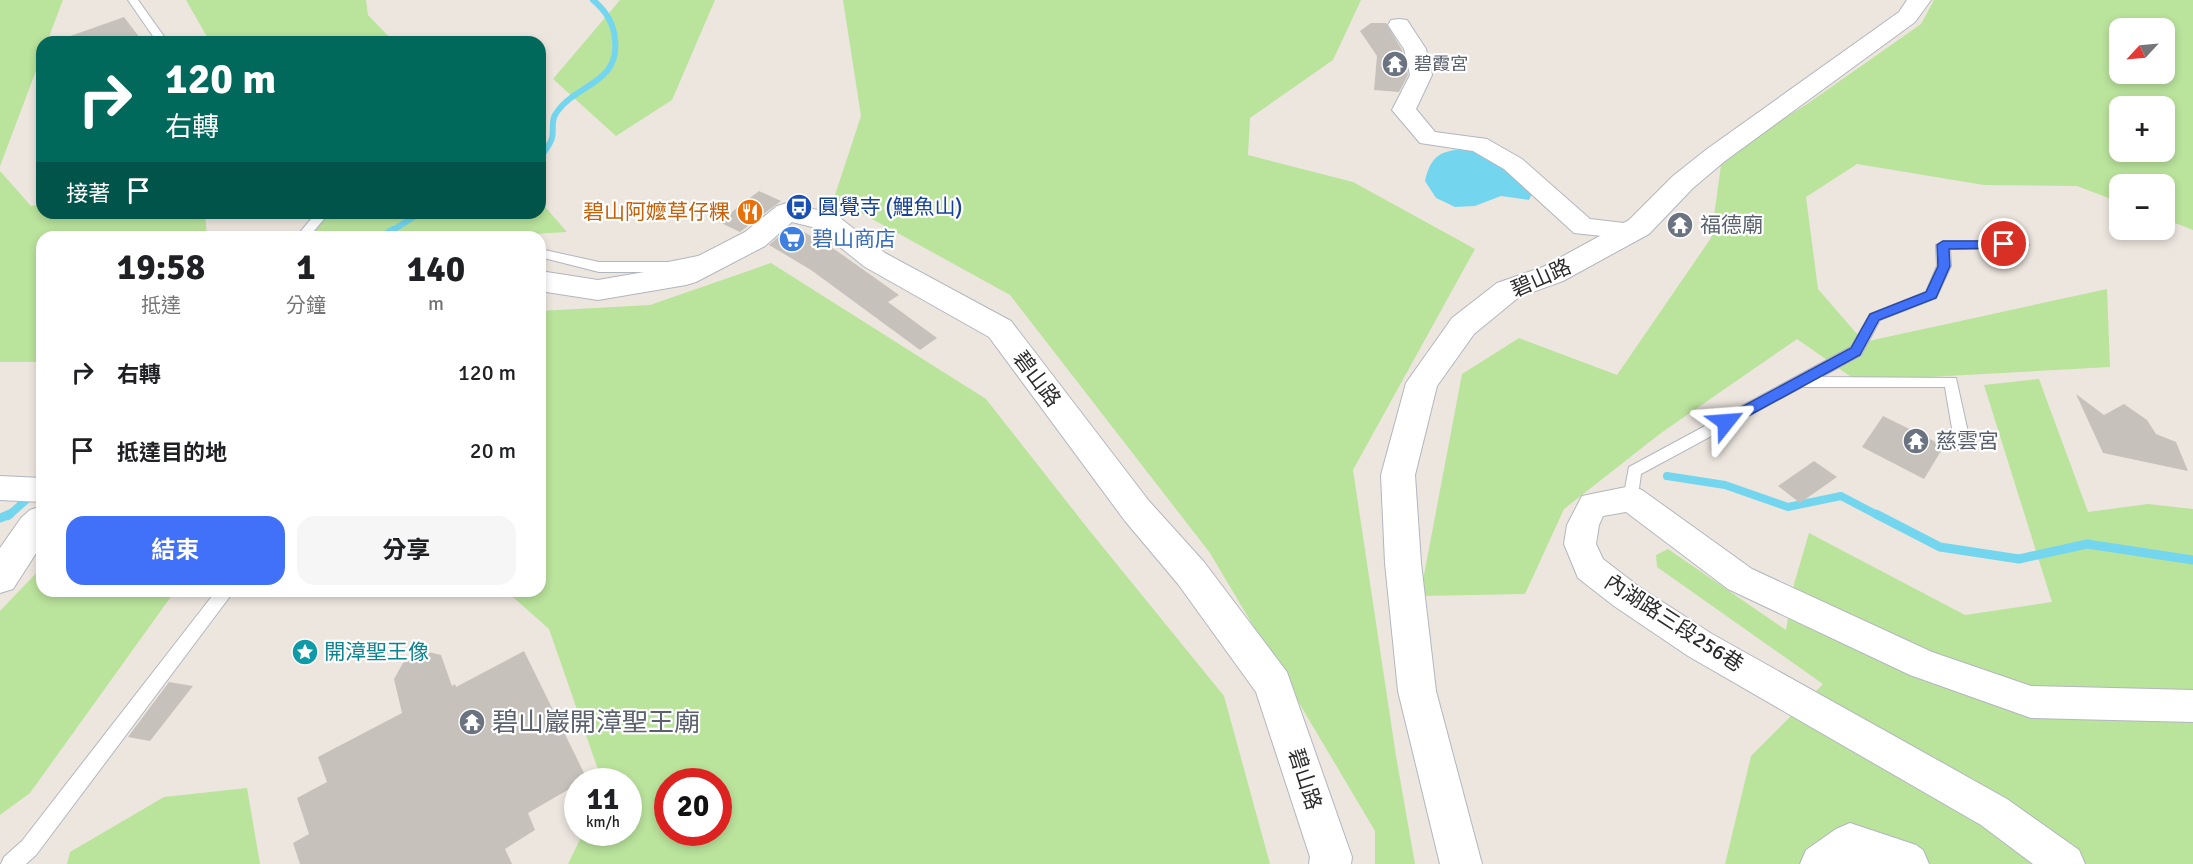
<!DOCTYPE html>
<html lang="zh-TW">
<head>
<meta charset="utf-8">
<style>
  :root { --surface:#fff; --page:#f6f6f6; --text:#202124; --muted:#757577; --accent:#4171f8 }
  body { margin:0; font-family:Signika,"Noto Sans TC",sans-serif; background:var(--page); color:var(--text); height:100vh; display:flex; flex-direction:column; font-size:22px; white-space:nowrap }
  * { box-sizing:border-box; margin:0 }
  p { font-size:20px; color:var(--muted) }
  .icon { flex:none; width:33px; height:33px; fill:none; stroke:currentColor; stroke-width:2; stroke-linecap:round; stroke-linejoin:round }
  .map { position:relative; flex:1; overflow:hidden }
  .sheet { position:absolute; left:36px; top:231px; width:510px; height:366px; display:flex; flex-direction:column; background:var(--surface); border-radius:18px; box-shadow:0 3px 9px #0003 }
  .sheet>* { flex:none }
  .hud { position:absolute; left:36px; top:36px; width:510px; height:183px; border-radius:18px; box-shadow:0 3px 9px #0003; background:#00695c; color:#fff; overflow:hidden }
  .needle { width:39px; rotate:244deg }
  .controls { position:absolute; left:2109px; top:18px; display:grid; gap:12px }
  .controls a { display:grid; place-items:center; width:66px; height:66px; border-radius:12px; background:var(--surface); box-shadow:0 3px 9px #0003; font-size:30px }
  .speed { position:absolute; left:564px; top:768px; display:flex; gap:12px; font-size:30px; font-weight:700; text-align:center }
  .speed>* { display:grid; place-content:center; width:78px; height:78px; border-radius:50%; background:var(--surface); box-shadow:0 3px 9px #0003; line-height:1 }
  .speed small { font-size:15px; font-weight:400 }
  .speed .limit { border:9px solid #d22; background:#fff; color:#111 }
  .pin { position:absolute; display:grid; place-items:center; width:51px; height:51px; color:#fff; margin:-26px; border:3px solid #fff; border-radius:50%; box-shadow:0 2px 6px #0007 }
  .me { position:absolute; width:66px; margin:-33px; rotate:62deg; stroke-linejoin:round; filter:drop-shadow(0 0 4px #0008) }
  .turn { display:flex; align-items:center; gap:21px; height:126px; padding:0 30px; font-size:27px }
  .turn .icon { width:78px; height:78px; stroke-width:2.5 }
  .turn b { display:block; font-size:42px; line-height:51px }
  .then { display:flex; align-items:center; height:57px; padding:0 30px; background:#0003; gap:12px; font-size:22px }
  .eta { display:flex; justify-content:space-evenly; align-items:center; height:102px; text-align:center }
  .eta b { font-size:36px; font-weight:700; line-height:42px }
  .button { display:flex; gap:12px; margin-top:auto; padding:12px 30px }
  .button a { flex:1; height:69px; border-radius:18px; background:var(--accent); color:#fff; font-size:24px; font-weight:700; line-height:69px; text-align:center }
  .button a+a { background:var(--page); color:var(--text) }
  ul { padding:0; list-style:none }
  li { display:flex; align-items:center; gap:18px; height:78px; padding:0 30px }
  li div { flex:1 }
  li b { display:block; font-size:22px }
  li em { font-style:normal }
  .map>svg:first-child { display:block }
</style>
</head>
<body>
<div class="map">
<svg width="2193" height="864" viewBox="0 0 2193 864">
  <rect width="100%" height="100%" fill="#ede6df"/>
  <path fill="#bae39c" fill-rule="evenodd" d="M0 0H63L47 42H42V55L0 166Z
    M186 0H366L368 15 394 42H210Z
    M620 0H715L672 100 616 136 553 79Z
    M843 0H1361L1333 60 1250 118 1248 155 1353 182 1475 249 1353 470 1396 756 1415 864H1375V831L1210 553 1010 295 834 198 861 116Z
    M1934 0H2193V230L2165 219 2164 184H2120L2119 202 2077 186 1984 185 1857 164 1806 197 1818 289 1864 342 2107 289 2110 367 1857 381 1797 339 1661 433 1564 509 1525 594 1420 596 1462 374 1519 338 1617 375 1711 238 1722 158 1807 104 1921 24ZM2120 28H2164V74H2120ZM2120 106H2164V152H2120Z
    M0 171 31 206 42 204V213H205L207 237H42V362H0Z
    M540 201 567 232 484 237H313L314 227 312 213H540Z
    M771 263 986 399 1089 530 1224 696 1270 864H568L583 833 628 832V782L602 781 549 629 506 591H540V311L650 305ZM668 782H718V832H668Z
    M2039 379 2088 512 2148 504 2193 509V864H1725L1751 756 1823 684 1657 567 1656 555 1668 549 1786 630 1794 584 1809 533 1965 615 2052 602 1984 385Z
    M42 567V591H175L30 793 0 815V611Z
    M247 788 260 864H67L70 852 164 797Z"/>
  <path fill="#74d6ee" d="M1474 149 1536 185 1529 200 1501 196 1475 206 1455 207 1436 198 1425 181C1432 150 1446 150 1474 149Z"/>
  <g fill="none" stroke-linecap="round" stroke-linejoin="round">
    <path stroke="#74d6ee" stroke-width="6" d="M540 158C544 152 550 145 552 138 554 131 551 122 555 115 573 84 620 85 615 40 614 24 605 10 593 0
      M390 232 420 213"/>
    <path stroke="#74d6ee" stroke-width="8" d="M382 237 393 230
      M1667 476 1725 485 1788 507 1841 496 1879 516
      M8 516 42 486"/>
    <path stroke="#74d6ee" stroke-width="9" d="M1876 514 1940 547 2019 559 2087 544 2193 560
      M0 518 10 514"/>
  </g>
  <path fill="#c6c1ba" d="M124 17 143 42H63L62 39Z
    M1371 23H1386L1402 50 1408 75 1399 92 1374 90 1377 56 1360 31Z
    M759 191 781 201 740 232 719 222Z
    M792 225 837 251 899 295 888 302 937 338 920 350 811 270 769 245Z
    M2076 394 2104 415 2124 404 2147 420 2156 434 2176 442 2188 471 2103 453Z
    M1883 416 1944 446 1924 479 1862 447Z
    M1814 461 1837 477 1800 503 1778 486Z
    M424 651 441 655 452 686 455 684 456 687 524 651 587 779 578 782V784L528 813 535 830 505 849 512 864H300L293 843 309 834 297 798 327 782 318 757 402 713 394 679 403 663Z
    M169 682 193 686 150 741 128 737Z"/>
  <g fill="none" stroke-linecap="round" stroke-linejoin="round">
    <defs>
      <path id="service" d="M128 0H138L168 42H157Z
        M316 213H329L309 237H296Z
        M1943 241H2022L2029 245 2022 249H1950L1951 266 1936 298 1880 320 1861 355 1821 377 1956 378 1971 446 1968 450H1958L1955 446 1945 387H1802L1641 474 1637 503 1631 505 1625 503 1623 499 1629 467 1851 347 1870 314 1926 292 1937 266 1936 245Z
        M540 249 599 262H668L703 255 710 259 708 262 668 272H599L540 257Z
        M216 591H234L36 855 26 864H1L4 857 22 841Z"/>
      <path id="minor" d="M1399 19 1407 20 1426 49 1432 75 1416 109 1435 132 1487 139 1522 159 1590 219 1624 223 1637 228 1641 234 1637 240 1628 243 1612 237 1574 233 1504 169 1473 151 1420 143 1392 110 1410 75 1404 49 1388 25 1391 20Z
        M0 476 42 478V502L0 500Z
        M1631 486 1642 490 1752 569 1932 652 2031 686 2193 690V722L2031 718 1910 675 1728 589 1626 512 1603 516 1599 525 1596 544 1603 559 1638 586 1712 634 2007 799 2079 850 2085 864H2033L1981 825 1688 656 1614 606 1578 578 1564 544 1567 525 1582 496Z
        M1850 823 1916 845 1923 850 1929 864H1800L1806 850 1836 829Z"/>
      <path id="tertiary" d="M1907 0H1931L1915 22 1725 161 1693 188 1649 234 1563 281 1519 297 1474 334 1437 386 1415 475 1421 563 1436 691 1482 864H1440L1398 691 1385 563 1381 475 1406 383 1452 318 1497 283 1543 267 1629 220 1673 176 1707 149 1899 12Z
        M787 203 835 214 885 253 1011 321 1149 501 1204 562 1287 672 1352 857 1351 864H1309L1310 857 1256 692 1178 584 1125 521 989 337 865 267 816 228 792 222 765 246 696 282 686 285 598 300 540 291V271L598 280 679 266 745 232 777 206Z
        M42 506V544L13 589 0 593V548L21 518 30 510Z"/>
    </defs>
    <use href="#service" stroke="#b2b6bf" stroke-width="2"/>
    <use href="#minor" stroke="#b2b6bf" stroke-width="2"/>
    <use href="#tertiary" stroke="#b2b6bf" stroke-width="2"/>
    <use href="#service" fill="#fff" fill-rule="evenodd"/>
    <use href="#minor" fill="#fff" fill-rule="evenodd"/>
    <use href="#tertiary" fill="#fff" fill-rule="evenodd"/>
  </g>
  <path fill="#4171f8" stroke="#2a49a1" stroke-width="1.5" d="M1943 241H2004L2010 244 2004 248 1949 249 1950 266 1936 298 1879 320 1860 355 1730 426H1721L1719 422 1721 418 1851 348 1870 314 1926 292 1938 266 1937 245Z"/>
  <defs>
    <symbol id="temple-disc" viewBox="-11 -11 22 22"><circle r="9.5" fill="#6b7280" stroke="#fff"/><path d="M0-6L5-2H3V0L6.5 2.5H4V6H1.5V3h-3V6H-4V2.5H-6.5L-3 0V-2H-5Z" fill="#fff"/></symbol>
    <symbol id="bus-disc" viewBox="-11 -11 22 22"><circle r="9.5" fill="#1a4fb4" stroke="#fff"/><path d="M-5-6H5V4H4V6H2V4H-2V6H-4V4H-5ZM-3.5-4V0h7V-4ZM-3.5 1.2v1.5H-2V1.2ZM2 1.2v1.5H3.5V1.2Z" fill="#fff"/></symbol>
    <symbol id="restaurant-disc" viewBox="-11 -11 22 22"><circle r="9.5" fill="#e8710a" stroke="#fff"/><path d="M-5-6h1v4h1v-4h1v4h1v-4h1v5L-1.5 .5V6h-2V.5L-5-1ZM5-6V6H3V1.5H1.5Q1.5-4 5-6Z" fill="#fff"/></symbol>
    <symbol id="supermarket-disc" viewBox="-11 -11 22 22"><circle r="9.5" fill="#3f7fe0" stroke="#fff"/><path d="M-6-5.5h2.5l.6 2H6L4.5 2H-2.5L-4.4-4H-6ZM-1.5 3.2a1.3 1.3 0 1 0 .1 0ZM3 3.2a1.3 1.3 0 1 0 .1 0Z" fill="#fff"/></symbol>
    <symbol id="sight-disc" viewBox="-11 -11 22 22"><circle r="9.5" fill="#0f9aa8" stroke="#fff"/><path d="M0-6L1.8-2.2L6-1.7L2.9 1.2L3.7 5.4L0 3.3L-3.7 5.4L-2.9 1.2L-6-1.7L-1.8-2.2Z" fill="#fff"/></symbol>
  </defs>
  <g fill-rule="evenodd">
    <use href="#temple-disc" x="1380" y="49" width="30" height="30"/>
    <use href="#bus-disc" x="784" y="192" width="30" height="30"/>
    <use href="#restaurant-disc" x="735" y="197" width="30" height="30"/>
    <use href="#temple-disc" x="1665" y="210" width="30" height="30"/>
    <use href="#supermarket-disc" x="777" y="224" width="30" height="30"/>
    <use href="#temple-disc" x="1901" y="426" width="30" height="30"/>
    <use href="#sight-disc" x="290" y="637" width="30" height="30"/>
    <use href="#temple-disc" x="457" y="707" width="30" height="30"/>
  </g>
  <g text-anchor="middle" stroke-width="4.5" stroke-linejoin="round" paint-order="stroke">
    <g font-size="18" fill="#5b616d" stroke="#fff" text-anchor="start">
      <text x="1414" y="70">碧霞宮</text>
    </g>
    <g font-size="21" fill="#164399" stroke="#fff" text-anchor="start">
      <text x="818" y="214">圓覺寺 (鯉魚山)</text>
    </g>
    <g font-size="21" fill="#c56008" stroke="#fff" text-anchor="end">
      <text x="730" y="219">碧山阿嬤草仔粿</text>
    </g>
    <g font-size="21" fill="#5b616d" stroke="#fff" text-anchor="start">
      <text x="1700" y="232">福德廟</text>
      <text x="1936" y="448">慈雲宮</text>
    </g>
    <g font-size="21" fill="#366cbe" stroke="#fff" text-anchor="start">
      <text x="812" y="246">碧山商店</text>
    </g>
    <g font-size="21" fill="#2c2c2c" stroke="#fff">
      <text transform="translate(1541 278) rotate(-24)" y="7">碧山路</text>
      <text transform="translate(1037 379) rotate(53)" y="7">碧山路</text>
      <text transform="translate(1674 623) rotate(33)" y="7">內湖路三段256巷</text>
      <text transform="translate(1305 779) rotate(72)" y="7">碧山路</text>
    </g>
    <g font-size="21" fill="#0d838f" stroke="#fff" text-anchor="start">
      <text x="324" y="659">開漳聖王像</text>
    </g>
    <g font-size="26" fill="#5b616d" stroke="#fff" text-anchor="start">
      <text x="492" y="731">碧山巖開漳聖王廟</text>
    </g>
  </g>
</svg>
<div class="controls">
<a><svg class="needle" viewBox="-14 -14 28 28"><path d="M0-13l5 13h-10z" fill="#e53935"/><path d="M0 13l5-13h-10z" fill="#757577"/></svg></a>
<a>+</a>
<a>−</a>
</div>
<div class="speed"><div>11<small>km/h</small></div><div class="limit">20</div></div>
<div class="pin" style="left:2004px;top:244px;background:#d93025"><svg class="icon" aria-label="arrive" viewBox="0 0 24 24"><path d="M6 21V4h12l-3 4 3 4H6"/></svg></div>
<svg class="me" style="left:1726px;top:422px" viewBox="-20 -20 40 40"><path d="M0-17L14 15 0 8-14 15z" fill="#4171f8" stroke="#fff" stroke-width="4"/></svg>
<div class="hud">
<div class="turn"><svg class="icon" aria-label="right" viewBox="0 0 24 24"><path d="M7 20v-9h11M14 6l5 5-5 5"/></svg><div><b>120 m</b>右轉</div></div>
<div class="then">接著<svg class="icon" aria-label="arrive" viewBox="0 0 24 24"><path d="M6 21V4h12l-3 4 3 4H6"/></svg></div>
</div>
<section class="sheet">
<div class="eta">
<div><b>19:58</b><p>抵達</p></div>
<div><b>1</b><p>分鐘</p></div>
<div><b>140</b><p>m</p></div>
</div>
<ul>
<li><svg class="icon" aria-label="right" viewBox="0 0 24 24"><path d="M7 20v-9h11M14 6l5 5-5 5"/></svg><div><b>右轉</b></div><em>120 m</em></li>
<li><svg class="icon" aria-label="arrive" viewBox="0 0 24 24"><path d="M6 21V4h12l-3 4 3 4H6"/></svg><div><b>抵達目的地</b></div><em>20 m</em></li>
</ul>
<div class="button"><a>結束</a><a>分享</a></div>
</section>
</div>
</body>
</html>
